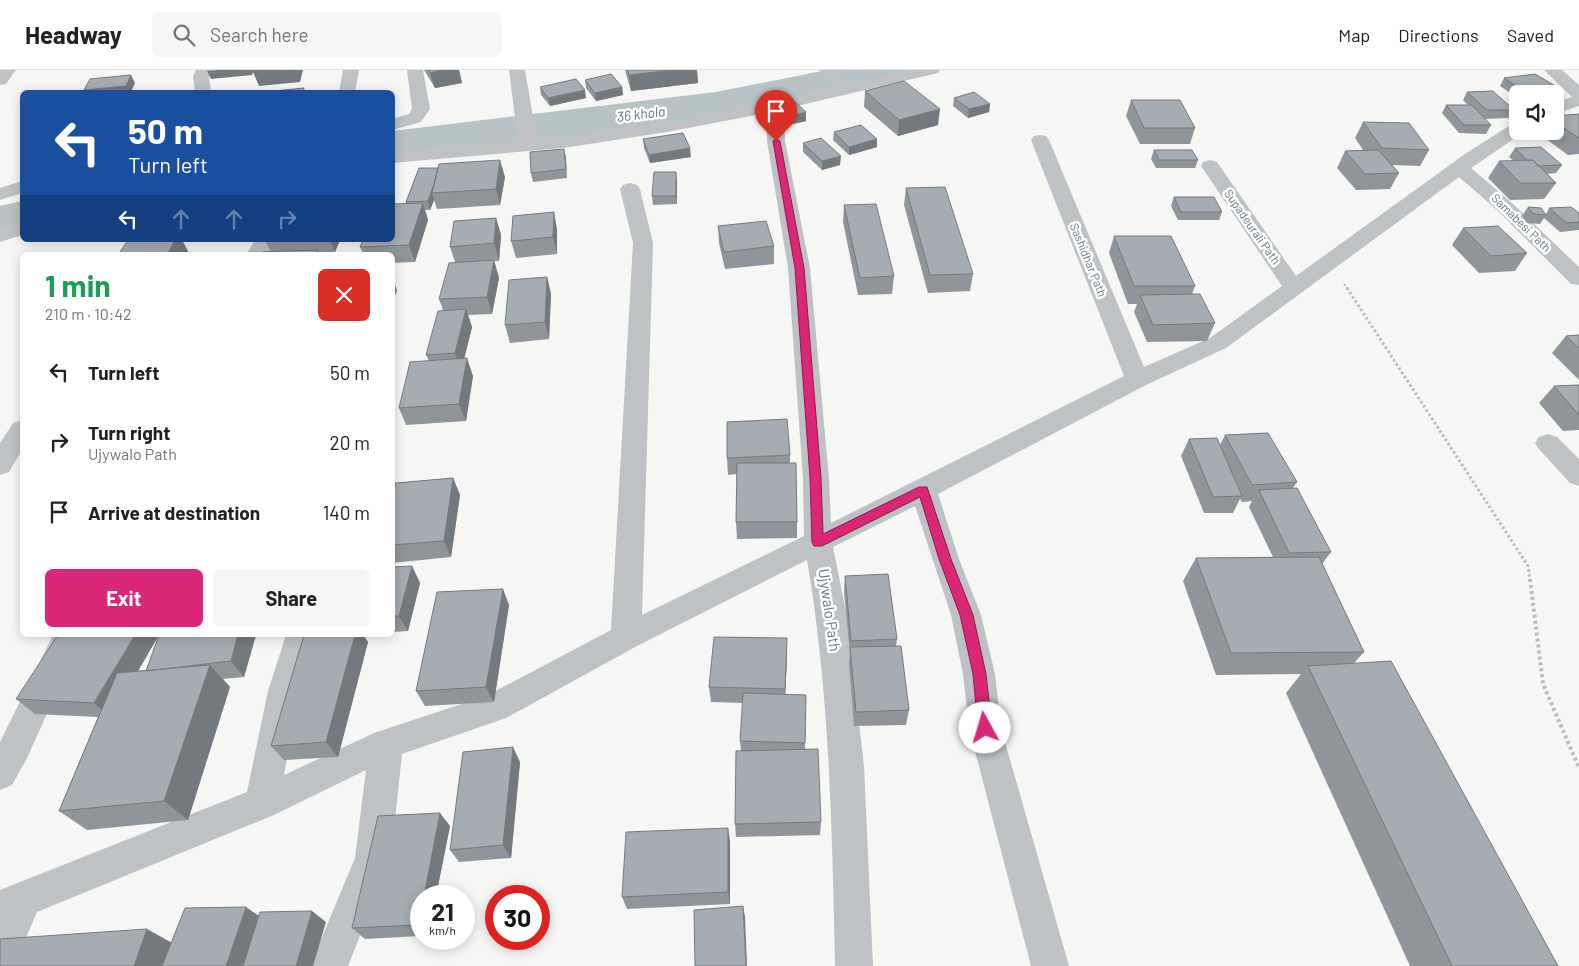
<!DOCTYPE html>
<html lang="en">
<head>
<meta charset="utf-8">
<style>
  :root { --surface:#fff; --page:#f6f6f6; --text:#202124; --muted:#757577; --line:#e0e0e0; --accent:#db2777 }
  body { margin:0; font-family:Barlow,sans-serif; background:var(--page); color:var(--text); height:100vh; display:flex; flex-direction:column; font-size:19px; white-space:nowrap }
  * { box-sizing:border-box; margin:0 }
  p { font-size:16px; color:var(--muted) }
  .icon { flex:none; width:28px; height:28px; fill:none; stroke:currentColor; stroke-width:2; stroke-linecap:round; stroke-linejoin:round }
  .map { position:relative; flex:1; overflow:hidden }
  .sheet { position:absolute; left:20px; top:182px; width:375px; height:385px; display:flex; flex-direction:column; background:var(--surface); border-radius:8px; box-shadow:0 2px 12px #0003 }
  .sheet>* { flex:none }
  .banner { position:absolute; left:20px; top:20px; width:375px; height:152px; border-radius:8px; box-shadow:0 2px 12px #0003; background:#1a4fa0; color:#fff; overflow:hidden }
  .tools { position:absolute; left:1509px; top:15px; display:grid; gap:10px }
  .tools a { display:grid; place-items:center; width:55px; height:55px; border-radius:8px; background:var(--surface); box-shadow:0 2px 12px #0003; font-size:25px }
  .speed { position:absolute; left:410px; top:815px; display:flex; gap:10px; font-size:25px; font-weight:700; text-align:center }
  .speed>* { display:grid; place-content:center; width:65px; height:65px; border-radius:50%; background:var(--surface); box-shadow:0 2px 12px #0003; line-height:1 }
  .speed small { font-size:12px; font-weight:400 }
  .speed .limit { border:8px solid #d22; background:#fff; color:#111 }
  .pin { position:absolute; display:grid; place-items:center; width:42px; height:42px; color:#fff; margin:-51px -21px; border-radius:50% 50% 50% 0; rotate:-45deg; box-shadow:0 0 5px #0007 }
  .pin .icon { rotate:45deg }
  .me { position:absolute; width:55px; margin:-28px; rotate:354deg; stroke-linejoin:round; filter:drop-shadow(0 0 4px #0008) }
  .turn { display:flex; align-items:center; gap:18px; height:105px; padding:0 25px; font-size:22px }
  .turn .icon { width:65px; height:65px; stroke-width:2.5 }
  .turn b { display:block; font-size:35px; line-height:42px }
  .lanes { display:flex; align-items:center; height:48px; padding:0 25px; background:#0003; justify-content:center; gap:25px; direction:ltr }
  .lanes .off { opacity:.35 }
  .round { display:grid; place-items:center; flex:none; width:52px; height:52px; border-radius:8px; background:var(--page) }
  .summary { display:flex; align-items:center; justify-content:space-between; height:85px; padding:0 25px }
  h1 { font-size:30px; font-weight:700; line-height:38px; color:#1e9e55 }
  .action { display:flex; gap:10px; margin-top:auto; padding:10px 25px }
  .action a { flex:1; height:58px; border-radius:8px; background:var(--accent); color:#fff; font-size:20px; font-weight:700; line-height:58px; text-align:center }
  .action a+a { background:var(--page); color:var(--text) }
  ul { padding:0; list-style:none }
  li { display:flex; align-items:center; gap:15px; height:70px; padding:0 25px }
  li div { flex:1 }
  li b { display:block; font-size:19px }
  li em { font-style:normal }
  header { display:flex; align-items:center; gap:30px; box-sizing:border-box; height:70px; padding:0 25px; background:var(--surface); border-bottom:1px solid var(--line) }
  header strong { font-size:24px }
  nav { display:flex; gap:28px; margin-inline-start:auto; font-size:18px }
  .search { width:350px; height:45px; background:var(--page); display:flex; align-items:center; gap:12px; box-sizing:border-box; padding:0 18px; border-radius:8px; color:var(--muted); font-size:19px }
  .map>svg:first-child { display:block }
</style>
</head>
<body>
<header>
<strong>Headway</strong>
<div class="search"><svg class="icon" aria-label="search" viewBox="0 0 24 24"><circle cx="10" cy="10" r="6"/><path d="M15 15l6 6"/></svg>Search here</div>
<nav><a>Map</a><a>Directions</a><a>Saved</a></nav>
</header>
<div class="map">
<svg width="1579" height="896" viewBox="0 0 1579 896">
  <rect width="100%" height="100%" fill="#f6f6f4"/>
  <g fill="none" stroke-linecap="round" stroke-linejoin="round">
    <path fill="#b7c2c5" fill-rule="evenodd" d="M827 0H908L902 9 888 12 716 48 392 88V61L716 22Z
      M22 131V161L0 166V136Z"/>
    <path stroke="#b8bbbd" stroke-width="2" stroke-dasharray="2 2" stroke-linecap="butt" d="M1344 214 1348 219"/>
    <path stroke="#b8bbbd" stroke-width="3" stroke-dasharray="2.5 2.5" stroke-linecap="butt" d="M1347 218 1528 496 1530 510"/>
    <path stroke="#b8bbbd" stroke-width="4" stroke-dasharray="3 3" stroke-linecap="butt" d="M1530 509 1543 614 1579 698"/>
    <path fill="#bec2c5" fill-rule="evenodd" d="M0 0H16L6 14 0 15Z
      M196 0H212L209 6 211 22H195L193 6Z
      M343 0H359L355 22H339Z
      M407 0H423L430 39 421 52 392 60V49L409 44 412 39Z
      M509 0H525L537 70 667 52 834 17 819 0H836L850 14 910 0H940L938 3 784 39 785 71 810 198 829 409 831 453 1124 306 1031 70 1034 66 1040 65 1046 66 1049 70 1144 297 1210 268 1282 216 1201 96 1203 92 1210 90 1217 92 1296 206 1465 84 1512 54 1518 53V61L1524 62 1471 98 1512 133 1579 197V215L1571 214 1498 141 1459 107 1226 278 1146 315 938 424 959 489 981 545 995 604 1001 658 1069 896H1031L969 658 963 604 951 545 915 436 833 477 846 542 864 696 873 896H835C832 760 830 624 807 490L637 576 506 648 402 684 391 788 348 896H310L355 788 366 700 274 745 37 842 14 895 0 896V820L247 722 268 621 286 565H316L300 621 284 705 374 663 486 626 611 560 633 173 620 119 623 115 630 113 637 115 640 119 653 173 642 545 804 466 803 409 788 198 767 71 766 43 667 62 563 78 392 93V81L518 71Z
      M1544 0H1562L1579 15V36L1555 44V33L1572 27Z
      M22 111V123L0 130V118Z
      M22 153V165L0 172V159Z
      M255 170H275L268 185H246Z
      M22 350V380L9 402 0 405V373L13 353Z
      M1548 364 1557 367 1579 389V416L1570 413 1539 379 1535 373 1539 367Z
      M53 565H83L26 690 12 715 0 720V672Z"/>
  </g>
  <path fill="#8f9599" d="M424 0H459L462 13 435 18Z
    M625 0H697L698 13 631 21Z
    M1504 8 1557 17 1553 24H1518V28L1500 16Z
    M585 10 622 17 623 25 596 31 586 18Z
    M540 17 586 28 550 36 541 25Z
    M865 21 938 55 898 66 864 37Z
    M1467 22 1514 40 1509 48 1485 49 1491 55 1486 64 1459 63 1442 43 1446 35H1468L1463 30Z
    M954 28 990 34 989 42 968 48 953 36Z
    M1131 30 1195 58 1190 74H1140L1126 46Z
    M778 37 806 51 788 55 778 45Z
    M1579 44V84L1568 85 1538 63 1539 61H1555V46Z
    M1363 52 1429 80 1420 96 1392 95 1399 103 1390 119 1356 120 1337 98 1345 81 1363 80 1355 68Z
    M834 62 877 69V77L849 85 833 70Z
    M643 69 691 87 650 93 644 78Z
    M803 73 840 95 822 100 803 82Z
    M1515 78 1562 95 1556 103 1547 104 1556 113 1544 129 1510 130 1488 108 1499 91H1514L1509 87Z
    M564 79 567 108 533 112 531 103Z
    M1154 80 1198 90 1195 98H1156L1151 89Z
    M419 98 505 107 500 135 437 139 434 130 430 140H425L428 150 415 192 392 193V185H364L360 177 406 133V132Z
    M677 110V134L653 135 652 126Z
    M906 118 973 204 970 221 928 223 904 135Z
    M1174 127 1222 142 1219 150H1178L1171 136Z
    M844 135 894 206 892 224 858 225 843 152Z
    M1528 137 1546 144 1549 138 1579 143V160L1560 162 1544 148 1540 154 1527 153 1522 146Z
    M496 148 501 165 499 191H494L499 208 492 244 468 245 472 257 464 289 473 306 466 351 406 355 399 338 429 291 426 285 443 240 439 229 455 192 450 177Z
    M718 156 774 176V194L725 199 719 173Z
    M1463 158 1527 183 1515 201 1479 203 1452 175Z
    M557 159V184L516 188 511 171Z
    M1114 166 1195 216 1192 224 1215 253 1207 271 1147 272 1134 242 1137 234H1128L1109 183Z
    M265 170H340L335 182 318 183 271 182Z
    M547 207 551 224 549 269 510 273 505 255Z
    M1579 265V310L1552 283 1566 266Z
    M1579 315V360L1563 361 1539 333 1554 316Z
    M1225 365 1297 412 1293 418 1331 482 1322 494 1364 582 1354 593 1558 896H1410L1286 623 1301 604 1216 605 1183 511 1196 488 1273 487 1249 437 1252 431 1242 432 1240 429 1233 443H1204L1181 386 1189 369 1220 375Z
    M790 385V393L797 452V468L737 469 736 452 737 404 728 405 727 388Z
    M392 407 396 413 453 408 460 425 451 487 392 493Z
    M412 496 420 513 408 561 392 562V497Z
    M845 506 897 569 896 576 909 640 906 655 854 656 849 593 850 584 844 522Z
    M509 535 494 632 425 636 416 621Z
    M159 565H256L244 607 223 609 230 617 188 750 87 760 59 741 98 647 35 644 16 629 138 601 146 600Z
    M304 565H363L368 572 338 687 284 690 271 676Z
    M787 584 785 624 806 625 805 679 821 752 820 765 736 767 735 754 741 681 740 671 743 633 711 632 709 617Z
    M520 692 511 788 459 792 450 780Z
    M450 756 436 826H421V866L365 869 352 858Z
    M730 771V834L627 839 622 827Z"/>
  <path fill="#74797d" d="M217 0H303L300 12 259 16 253 2 252 5 211 9 207 1Z
    M442 0H459L462 13 435 18 430 3Z
    M673 0H697L698 13 631 21 629 5Z
    M131 5 135 13 131 22H86L84 20Z
    M622 17 623 25 596 31 595 23Z
    M1557 17 1553 24H1525L1526 22Z
    M585 20 586 28 550 36 548 28Z
    M990 34 989 42 968 48 969 39Z
    M940 39 938 55 898 66 899 50Z
    M806 42V51L788 55V47Z
    M877 69V77L849 85V77Z
    M690 78 691 87 650 93 649 85Z
    M564 79 566 88 567 108 566 99Z
    M841 86 840 95 822 100V91Z
    M500 90 505 107 500 135 496 119Z
    M440 98 432 123 434 130 430 140 428 131Z
    M676 102 677 110V134L676 126Z
    M423 133 428 150 415 192 409 175Z
    M554 142 557 159V184L553 167Z
    M496 148 501 165 499 191 494 173Z
    M175 170H182L188 181 186 185H167Z
    M330 170H340L335 182Z
    M317 180 319 185H315Z
    M494 190 499 208 492 244 487 227Z
    M547 207 551 224 549 269 545 252Z
    M392 208 397 220 392 235Z
    M466 239 472 257 461 301 455 283Z
    M467 288 473 306 466 351 459 334Z
    M392 407 399 420 392 445Z
    M453 408 460 425 451 487 444 471Z
    M412 496 420 513 408 561 399 546Z
    M503 519 509 535 494 632 486 617Z
    M135 565H159L111 648 94 633Z
    M238 565H256L244 607 231 591Z
    M355 565H363L368 572 338 687 326 672Z
    M787 568V584L785 634V619Z
    M210 595 230 617 188 750 164 731Z
    M513 677 520 692 511 788 503 775Z
    M440 743 450 756 436 826H424Z
    M728 758 730 771V834L728 822Z
    M743 836 745 847 747 896H746Z
    M246 837 262 848 246 896H226Z
    M421 838V858L418 855Z
    M312 841 326 852 313 896H296Z
    M147 859 174 874 166 896H134Z"/>
  <path fill="#a6adb2" stroke="#74797d" d="M429 0H442L430 3Z
    M628 0H673L629 5Z
    M611 4 622 17 595 23 585 10Z
    M1535 4 1557 17 1526 22 1504 8Z
    M131 5 126 16 84 20 90 9Z
    M576 9 585 20 548 28 540 17Z
    M904 11 940 39 899 50 865 21Z
    M304 18 303 22H264Z
    M1493 21 1514 40H1487L1467 22Z
    M974 22 990 34 969 39 954 28Z
    M1131 30H1180L1195 58H1144Z
    M795 32 806 42 788 47 778 37Z
    M1446 35H1472L1491 55H1464Z
    M1579 44V68L1555 52V46Z
    M1363 52 1409 53 1429 80 1382 78Z
    M861 55 877 69 849 77 834 62Z
    M683 63 690 78 649 85 643 69Z
    M821 68 841 86 822 91 803 73Z
    M1541 77 1562 95 1538 96 1533 90 1528 91 1515 78Z
    M564 79 566 99 531 103 530 82Z
    M1154 80H1192L1198 90H1159Z
    M1378 80 1399 103 1365 104 1345 81Z
    M500 90 496 119 432 123 439 94Z
    M1533 90 1556 113H1520L1499 91Z
    M419 98H438L434 114 428 131 406 132Z
    M654 102H676V126H652Z
    M945 117 973 204 930 205 906 118Z
    M1174 127H1214L1222 142H1181Z
    M423 133 409 175 360 177 363 170H392V134Z
    M876 134 894 206 860 208 844 135Z
    M1528 137 1541 138 1546 145 1533 144Z
    M1571 137 1579 143V152L1567 153 1549 138Z
    M554 142 553 167 511 171 513 146Z
    M496 148 494 173 450 177 454 151Z
    M766 151 774 176 724 182 718 156Z
    M1498 156 1527 183 1491 186 1463 158Z
    M1114 166H1171L1195 216H1134Z
    M128 170H175L167 185H118Z
    M317 180 315 185H260L262 182Z
    M494 190 487 227 439 229 449 193Z
    M547 207 545 252 505 255 509 210Z
    M1200 224 1215 253 1153 255 1140 225Z
    M466 239 455 283 426 285 438 241Z
    M1579 265V278L1566 266Z
    M467 288 459 334 399 338 410 292Z
    M1579 315V344H1578L1554 316Z
    M787 349 790 385 727 388V352Z
    M1268 363 1297 412 1252 415 1225 365Z
    M1217 368 1242 426 1213 427 1189 369Z
    M737 393H796L797 452H736Z
    M453 408 444 471 392 475V429L396 413Z
    M1297 418 1331 482 1289 483 1259 420Z
    M1319 487 1364 582 1231 583 1196 488Z
    M412 496 399 546H392V497Z
    M888 504 897 569 851 571 845 506Z
    M503 519 486 617 416 621 437 522Z
    M58 565H135L94 633 16 629Z
    M159 565H238L231 591 146 601Z
    M304 565H355L326 672 271 676Z
    M714 567 787 568 785 619 709 617Z
    M901 576 909 640 856 642 850 577Z
    M1391 591 1558 896H1452L1308 596Z
    M210 595 164 731 59 741 117 603Z
    M743 623 806 625 805 673 740 671Z
    M513 677 503 775 450 780 463 682Z
    M818 679 821 752 735 754 736 681Z
    M440 743 424 826H421V838L418 855 352 858 378 746Z
    M728 758V822L622 827 626 762Z
    M743 836 746 896H695L694 840Z
    M246 837 226 896H162L185 838Z
    M312 841 296 896H243L260 842Z
    M147 859 134 896H0V869Z"/>
  <path fill="#db2777" stroke="#8e194d" d="M776 69 780 71 804 198 821 408 823 464 919 417H927L951 489 973 545 986 604 992 658 990 663 985 665 980 663 978 658 973 604 960 545 939 489 920 427 822 476H814L812 472 810 408 795 198 773 71Z"/>
  <g text-anchor="middle" stroke-width="5" stroke-linejoin="round" paint-order="stroke">
    <g font-size="12" fill="#687681" stroke="#fff">
      <text transform="translate(1521 153) rotate(44)" y="4">Samabesi Path</text>
      <text transform="translate(1252 157) rotate(55)" y="4">Supadeurali Path</text>
      <text transform="translate(1088 190) rotate(68)" y="4">Sashidhar Path</text>
    </g>
    <g font-size="14" font-style="italic" fill="#64777e" stroke="#fff">
      <text transform="translate(641 44) rotate(-7)" y="5">36 khola</text>
    </g>
    <g font-size="15" fill="#687681" stroke="#fff">
      <text transform="translate(829 540) rotate(82)" y="5">Ujywalo Path</text>
    </g>
  </g>
</svg>
<div class="tools">
<a><svg class="icon" aria-label="sound" viewBox="0 0 24 24"><path d="M4 9h4l5-4v14l-5-4H4zM17 9q2 3 0 6"/></svg></a>
</div>
<div class="speed"><div>21<small>km/h</small></div><div class="limit">30</div></div>
<div class="pin" style="left:776px;top:71px;background:#d93025"><svg class="icon" aria-label="arrive" viewBox="0 0 24 24"><path d="M6 21V4h12l-3 4 3 4H6"/></svg></div>
<svg class="me" style="left:985px;top:658px" viewBox="-20 -20 40 40"><circle r="19" fill="#fff"/><path d="M0-13L10 11 0 6-10 11z" fill="#db2777"/></svg>
<div class="banner">
<div class="turn"><svg class="icon" aria-label="left" viewBox="0 0 24 24"><path d="M17 20v-9H6M10 6l-5 5 5 5"/></svg><div><b>50 m</b>Turn left</div></div>
<div class="lanes"><svg class="icon" aria-label="left" viewBox="0 0 24 24"><path d="M17 20v-9H6M10 6l-5 5 5 5"/></svg><svg class="icon off" aria-label="ahead" viewBox="0 0 24 24"><path d="M12 20V5M6 11l6-6 6 6"/></svg><svg class="icon off" aria-label="ahead" viewBox="0 0 24 24"><path d="M12 20V5M6 11l6-6 6 6"/></svg><svg class="icon off" aria-label="right" viewBox="0 0 24 24"><path d="M7 20v-9h11M14 6l5 5-5 5"/></svg></div>
</div>
<section class="sheet">
<div class="summary"><div><h1>1 min</h1><p>210 m · 10:42</p></div><a class="round" style="background:#d93025;color:#fff"><svg class="icon" aria-label="close" viewBox="0 0 24 24"><path d="M6 6l12 12M18 6L6 18"/></svg></a></div>
<ul>
<li><svg class="icon" aria-label="left" viewBox="0 0 24 24"><path d="M17 20v-9H6M10 6l-5 5 5 5"/></svg><div><b>Turn left</b></div><em>50 m</em></li>
<li><svg class="icon" aria-label="right" viewBox="0 0 24 24"><path d="M7 20v-9h11M14 6l5 5-5 5"/></svg><div><b>Turn right</b><p>Ujywalo Path</p></div><em>20 m</em></li>
<li><svg class="icon" aria-label="arrive" viewBox="0 0 24 24"><path d="M6 21V4h12l-3 4 3 4H6"/></svg><div><b>Arrive at destination</b></div><em>140 m</em></li>
</ul>
<div class="action"><a>Exit</a><a>Share</a></div>
</section>
</div>
</body>
</html>
